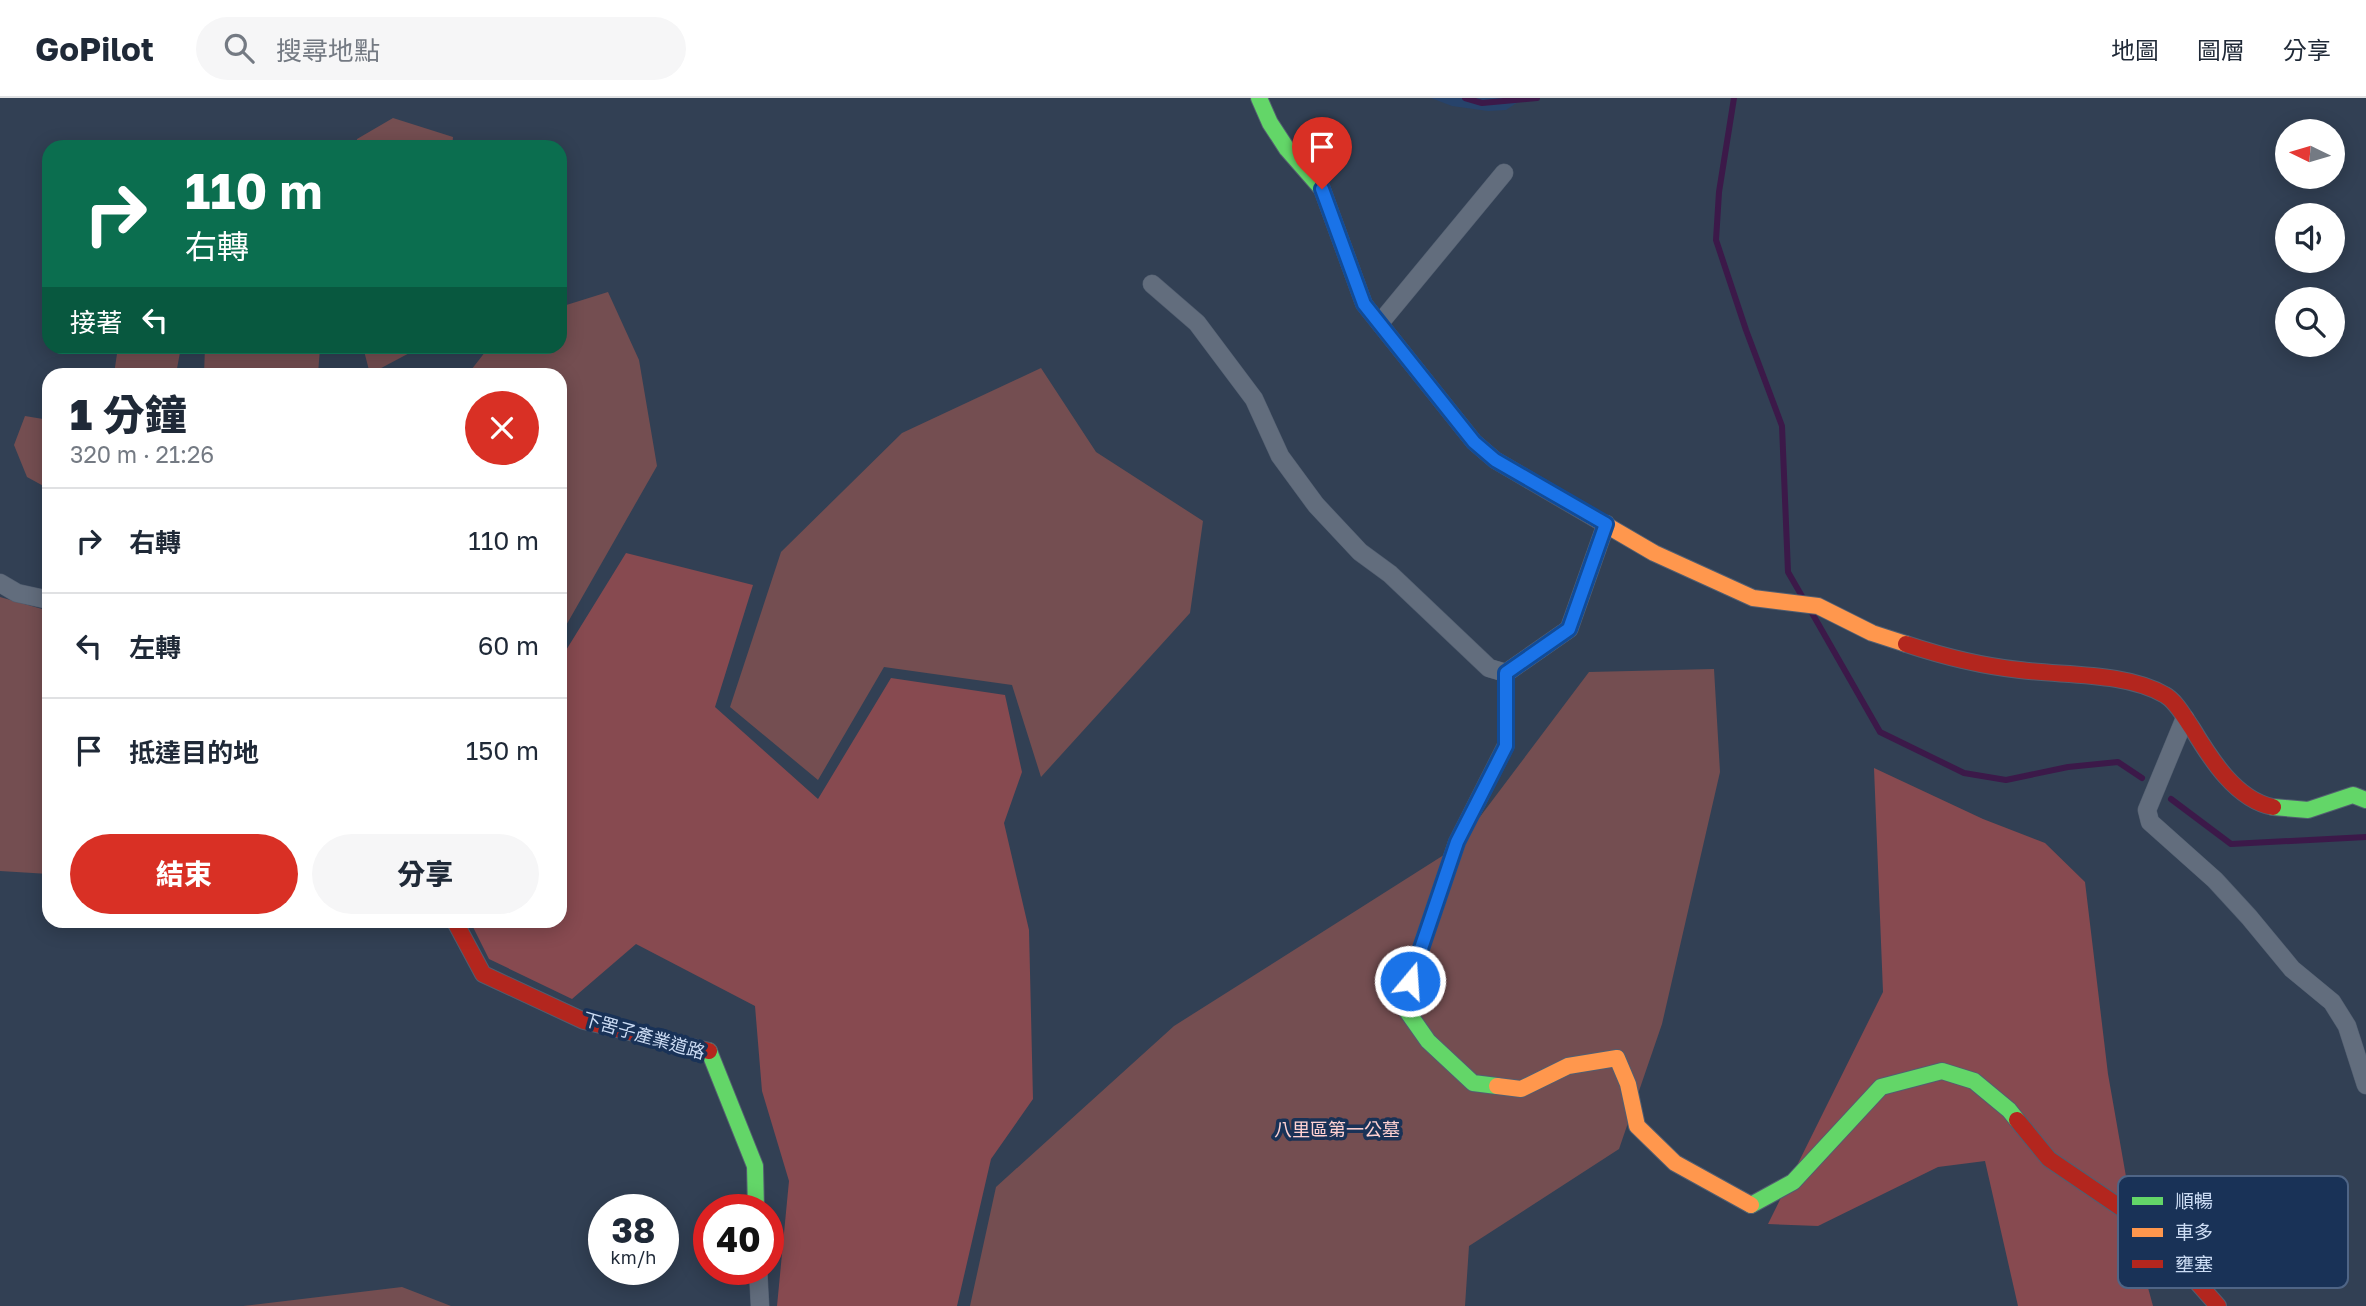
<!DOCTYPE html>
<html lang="zh-TW">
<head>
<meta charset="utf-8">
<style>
  :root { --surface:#fff; --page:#f6f6f7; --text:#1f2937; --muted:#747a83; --line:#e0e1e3; --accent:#d93025 }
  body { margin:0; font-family:"Golos Text","Noto Sans TC",sans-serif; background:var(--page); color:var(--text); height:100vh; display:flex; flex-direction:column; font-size:26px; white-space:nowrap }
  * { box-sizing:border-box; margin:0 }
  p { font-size:23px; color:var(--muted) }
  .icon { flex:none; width:38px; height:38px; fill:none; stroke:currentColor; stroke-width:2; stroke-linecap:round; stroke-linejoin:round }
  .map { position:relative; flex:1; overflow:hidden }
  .sheet { position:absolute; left:42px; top:270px; width:525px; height:560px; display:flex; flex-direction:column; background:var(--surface); border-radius:21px; box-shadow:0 4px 18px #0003 }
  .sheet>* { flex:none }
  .hud { position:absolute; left:42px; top:42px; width:525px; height:214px; border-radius:21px; box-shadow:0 4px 18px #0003; background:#0b6e4f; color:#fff; overflow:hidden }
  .needle { width:46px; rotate:275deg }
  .tools { position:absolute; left:2275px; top:21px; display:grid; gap:14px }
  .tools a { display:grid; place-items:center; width:70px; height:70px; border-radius:50%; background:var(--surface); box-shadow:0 4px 18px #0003; font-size:35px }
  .speed { position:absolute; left:588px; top:1096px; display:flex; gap:14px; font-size:35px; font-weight:700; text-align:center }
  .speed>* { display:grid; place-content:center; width:91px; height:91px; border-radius:50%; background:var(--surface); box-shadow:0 4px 18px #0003; line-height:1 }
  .speed small { font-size:18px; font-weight:400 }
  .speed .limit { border:10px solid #d22; background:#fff; color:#111 }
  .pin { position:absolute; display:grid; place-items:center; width:60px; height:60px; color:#fff; margin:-72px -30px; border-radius:50% 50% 50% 0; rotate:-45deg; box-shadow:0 0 7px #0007 }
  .pin .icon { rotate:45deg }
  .me { position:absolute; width:77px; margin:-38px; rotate:18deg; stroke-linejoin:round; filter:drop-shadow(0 0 5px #0008) }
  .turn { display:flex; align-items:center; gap:24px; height:147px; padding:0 28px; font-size:32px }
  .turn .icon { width:91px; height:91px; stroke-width:2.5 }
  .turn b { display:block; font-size:49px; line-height:60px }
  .then { display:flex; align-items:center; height:66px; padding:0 28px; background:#0003; gap:14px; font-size:26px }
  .round { display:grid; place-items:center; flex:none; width:74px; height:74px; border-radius:37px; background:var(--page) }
  .headline { display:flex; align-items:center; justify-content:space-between; height:119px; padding:0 28px }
  h1 { font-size:42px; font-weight:800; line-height:52px }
  .primary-button { display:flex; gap:14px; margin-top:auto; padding:14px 28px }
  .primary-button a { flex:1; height:80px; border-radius:42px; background:var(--accent); color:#fff; font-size:28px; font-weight:800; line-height:80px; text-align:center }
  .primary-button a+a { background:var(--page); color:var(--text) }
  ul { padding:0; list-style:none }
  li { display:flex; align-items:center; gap:21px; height:105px; padding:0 28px; border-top:2px solid var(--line) }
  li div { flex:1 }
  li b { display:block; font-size:26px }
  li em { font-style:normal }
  header { display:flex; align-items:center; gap:42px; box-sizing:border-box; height:98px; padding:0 35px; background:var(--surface); border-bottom:2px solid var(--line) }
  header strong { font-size:33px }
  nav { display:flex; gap:38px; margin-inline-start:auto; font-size:24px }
  .search { width:490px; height:63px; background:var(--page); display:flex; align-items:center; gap:18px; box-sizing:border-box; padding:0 24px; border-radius:38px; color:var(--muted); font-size:26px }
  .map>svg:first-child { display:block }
</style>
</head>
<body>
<header>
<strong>GoPilot</strong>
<div class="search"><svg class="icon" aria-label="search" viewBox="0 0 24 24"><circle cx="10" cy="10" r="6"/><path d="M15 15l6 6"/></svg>搜尋地點</div>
<nav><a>地圖</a><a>圖層</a><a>分享</a></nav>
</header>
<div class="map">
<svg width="2366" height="1208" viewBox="0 0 2366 1208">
  <rect width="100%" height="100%" fill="#324054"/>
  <path fill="#27436b" d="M1431 0H1524L1506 12 1488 13 1452 8Z"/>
  <path fill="#744e51" d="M393 20 453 39 452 49H356L357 41Z
    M608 194 639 262 657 368 560 538V276H468L489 249 560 248V209Z
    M118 249H181L176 276H114Z
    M282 249 320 250 318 276H204L205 249Z
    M363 249H415V252L370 276Z
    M1041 270 1096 354 1203 423 1190 515 1041 679 1012 587 884 569 818 682 730 609 781 454 902 335Z
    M25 318 49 322V391L27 379 14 347Z
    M0 499 49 513V776L0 773Z
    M1714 571 1720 674 1662 926 1619 1051 1469 1148 1465 1208H970L996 1089 1174 928 1458 748 1589 574Z
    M402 1189 451 1208H243Z"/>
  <path fill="#874a50" d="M626 455 753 487 715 609 818 701 891 580 1005 597 1022 674 1004 725 1029 832 1033 1001 991 1061 957 1208H777L789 1083 762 993 755 908 636 846 572 901 489 861 470 823 560 822V562Z
    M1874 670 1983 721 2045 745 2085 784 2108 976 2141 1164 2153 1208H2018L1985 1063 1938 1069 1818 1128 1768 1126 1883 894Z"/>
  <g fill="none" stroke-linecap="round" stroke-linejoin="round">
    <path stroke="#3c1949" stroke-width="6" d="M1465 0 1482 5 1537 0
      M1734 0 1719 94 1716 142 1746 232 1782 328 1788 474 1803 500
      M1812 515 1880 634 1964 675 2006 682 2068 669 2118 664 2142 680
      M2171 701 2231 746 2366 739"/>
    <defs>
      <path id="street" d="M1152 186 1197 225 1254 301 1280 358 1316 407 1360 454 1390 476 1489 570 1506 575 1569 531 1606 426
        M1380 225 1504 75
        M0 485 17 495 49 502
        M2185 620 2147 712 2150 724 2215 782 2249 819 2292 871 2332 904 2347 928 2366 987
        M758 1171 760 1208"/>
      <path id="fast" d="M1259 0 1270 25 1287 51 1322 91 1364 206 1474 344 1495 362 1529 382
        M2273 709 2308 712 2353 697 2366 702
        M709 953 755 1068 756 1111
        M1497 988 1473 985 1428 943 1402 906 1457 744 1506 647V575
        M1751 1107 1793 1084 1881 989 1942 973 1974 983 2009 1012 2017 1022"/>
      <path id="slow" d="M1529 382 1654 455 1753 500 1818 508 1872 535 1906 546
        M1497 988 1521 991 1568 968 1617 960 1628 986 1637 1028 1675 1065 1751 1107"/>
      <path id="jam" d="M1906 546C1942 558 1982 568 2020 572 2065 578 2125 574 2165 597 2176 603 2185 620 2192 630 2210 660 2236 702 2273 709
        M454 822 483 876 584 923 709 953
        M2017 1022 2049 1061 2130 1116 2181 1166 2218 1208"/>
    </defs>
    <use href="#street" stroke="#525e70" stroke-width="19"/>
    <use href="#fast" stroke="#525e70" stroke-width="18"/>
    <use href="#slow" stroke="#525e70" stroke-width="18"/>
    <use href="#jam" stroke="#525e70" stroke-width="18"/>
    <use href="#street" stroke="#626d7d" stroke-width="18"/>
    <use href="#fast" stroke="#63d668" stroke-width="16"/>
    <use href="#slow" stroke="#ff974d" stroke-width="16"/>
    <use href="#jam" stroke="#b3261e" stroke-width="16"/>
  </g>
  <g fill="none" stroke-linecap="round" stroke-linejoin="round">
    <defs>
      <path id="route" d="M1322 91 1364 206 1474 344 1495 362 1606 426 1569 531 1506 575V648L1457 744 1410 883"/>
    </defs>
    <use href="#route" stroke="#114b97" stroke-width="18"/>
    <use href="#route" stroke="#1a73e8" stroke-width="12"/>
  </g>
  <g text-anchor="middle" stroke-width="7" stroke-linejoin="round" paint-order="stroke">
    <g font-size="18" fill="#ccdcf4" stroke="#193257">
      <text transform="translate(644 938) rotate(16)" y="6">下罟子產業道路</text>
    </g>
    <g font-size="18" fill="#ffd2d2" stroke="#193257">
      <text x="1337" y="1038">八里區第一公墓</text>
    </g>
  </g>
  <rect x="2118" y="1078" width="230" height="112" rx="10" fill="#193257" stroke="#4f6586" stroke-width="2"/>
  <rect x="2132" y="1099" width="31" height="8" fill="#63d668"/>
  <rect x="2132" y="1130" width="31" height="9" fill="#ff974d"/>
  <rect x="2132" y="1162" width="31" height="8" fill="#b3261e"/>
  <g font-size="19" fill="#ccdcf4">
    <text x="2175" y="1110">順暢</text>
    <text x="2175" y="1141">車多</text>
    <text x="2175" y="1173">壅塞</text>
  </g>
</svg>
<div class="tools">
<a><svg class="needle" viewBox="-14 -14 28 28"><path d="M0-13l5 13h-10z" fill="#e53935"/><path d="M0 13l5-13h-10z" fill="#747a83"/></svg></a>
<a><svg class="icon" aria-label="sound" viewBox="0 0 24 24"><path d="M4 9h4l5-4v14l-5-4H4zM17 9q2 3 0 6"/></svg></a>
<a><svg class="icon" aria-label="search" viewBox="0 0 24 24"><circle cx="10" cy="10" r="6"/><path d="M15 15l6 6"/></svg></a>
</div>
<div class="speed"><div>38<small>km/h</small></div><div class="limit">40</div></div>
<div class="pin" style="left:1322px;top:91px;background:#d93025"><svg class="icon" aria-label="arrive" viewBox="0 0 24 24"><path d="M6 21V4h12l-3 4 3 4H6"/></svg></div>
<svg class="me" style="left:1410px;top:883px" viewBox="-20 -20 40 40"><circle r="17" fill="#1a73e8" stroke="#fff" stroke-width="3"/><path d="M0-11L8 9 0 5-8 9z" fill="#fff"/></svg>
<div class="hud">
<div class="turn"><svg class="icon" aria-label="right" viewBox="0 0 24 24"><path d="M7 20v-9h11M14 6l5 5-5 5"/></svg><div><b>110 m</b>右轉</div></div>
<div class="then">接著<svg class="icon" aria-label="left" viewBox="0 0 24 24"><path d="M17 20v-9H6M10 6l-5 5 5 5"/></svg></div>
</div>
<section class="sheet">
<div class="headline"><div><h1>1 分鐘</h1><p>320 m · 21:26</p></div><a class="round" style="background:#d93025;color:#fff"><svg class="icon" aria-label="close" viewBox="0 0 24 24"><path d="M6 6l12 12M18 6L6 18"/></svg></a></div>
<ul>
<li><svg class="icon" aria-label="right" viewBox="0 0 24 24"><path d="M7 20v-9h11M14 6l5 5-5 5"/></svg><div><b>右轉</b></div><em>110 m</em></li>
<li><svg class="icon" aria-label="left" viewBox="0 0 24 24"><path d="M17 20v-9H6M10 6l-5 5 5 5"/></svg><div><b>左轉</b></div><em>60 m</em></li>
<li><svg class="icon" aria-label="arrive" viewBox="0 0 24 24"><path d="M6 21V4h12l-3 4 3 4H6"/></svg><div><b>抵達目的地</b></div><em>150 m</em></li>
</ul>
<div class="primary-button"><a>結束</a><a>分享</a></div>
</section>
</div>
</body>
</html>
